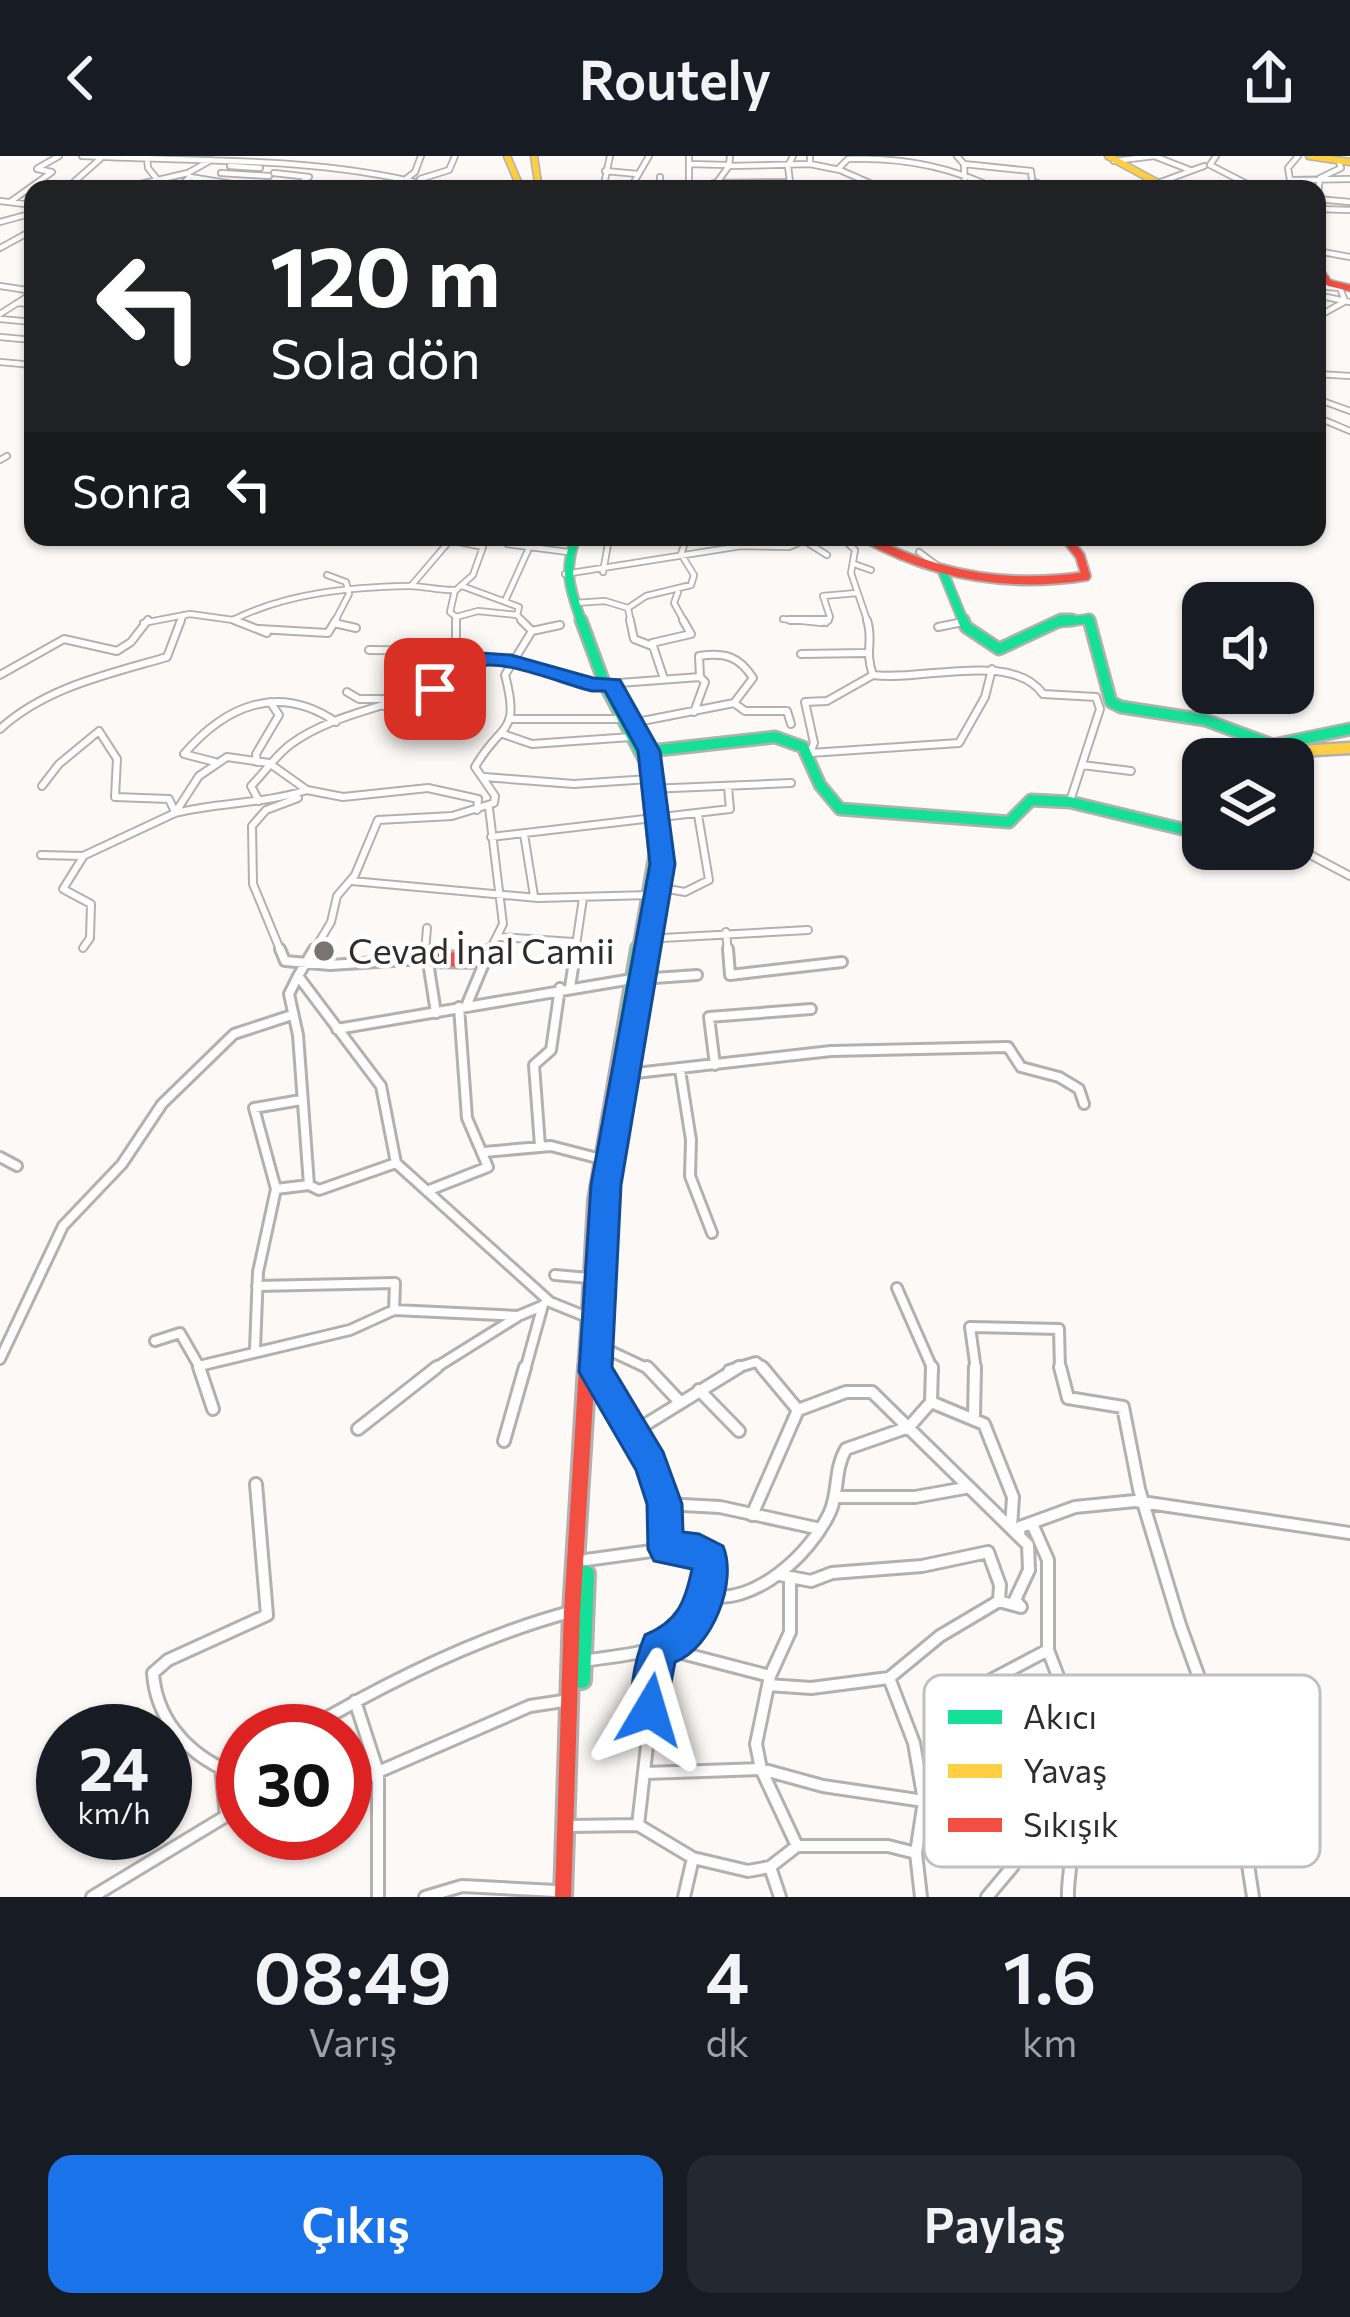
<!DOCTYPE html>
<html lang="tr">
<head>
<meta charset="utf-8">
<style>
  :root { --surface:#171b24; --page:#242831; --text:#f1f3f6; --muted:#9ea1a6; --accent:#1a73e8 }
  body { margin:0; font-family:Commissioner,sans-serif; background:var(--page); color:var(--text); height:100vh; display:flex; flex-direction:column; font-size:45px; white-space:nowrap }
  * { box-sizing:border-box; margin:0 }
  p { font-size:39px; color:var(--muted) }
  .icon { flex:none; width:66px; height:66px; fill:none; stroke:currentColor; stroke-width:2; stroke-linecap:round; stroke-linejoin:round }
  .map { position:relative; height:1741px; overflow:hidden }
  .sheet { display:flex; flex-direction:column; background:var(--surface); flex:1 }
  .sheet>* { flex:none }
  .guide { position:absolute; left:24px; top:24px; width:1302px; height:366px; border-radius:24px; box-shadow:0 3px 9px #0004; background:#202124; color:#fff; overflow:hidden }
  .tools { position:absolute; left:1182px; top:426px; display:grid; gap:24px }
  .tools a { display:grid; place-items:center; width:132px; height:132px; border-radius:24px; background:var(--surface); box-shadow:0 3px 9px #0004; font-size:60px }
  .speed { position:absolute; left:36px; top:1548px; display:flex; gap:24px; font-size:60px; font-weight:700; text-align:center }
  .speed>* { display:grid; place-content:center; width:156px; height:156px; border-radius:50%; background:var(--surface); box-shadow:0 3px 9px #0004; line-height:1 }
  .speed small { font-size:30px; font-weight:400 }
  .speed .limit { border:18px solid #d22; background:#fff; color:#111 }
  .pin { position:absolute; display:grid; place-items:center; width:102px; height:102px; color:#fff; margin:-51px; border-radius:24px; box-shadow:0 6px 18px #0006 }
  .me { position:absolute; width:132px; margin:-66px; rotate:7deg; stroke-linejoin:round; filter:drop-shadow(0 0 9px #0008) }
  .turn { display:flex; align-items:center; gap:42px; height:252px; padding:0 48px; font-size:54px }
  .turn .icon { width:156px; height:156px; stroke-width:2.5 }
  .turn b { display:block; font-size:84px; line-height:102px }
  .then { display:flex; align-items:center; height:114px; padding:0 48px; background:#0003; gap:24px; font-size:45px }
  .eta { display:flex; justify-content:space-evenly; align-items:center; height:204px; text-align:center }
  .eta b { font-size:72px; font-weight:600; line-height:84px }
  .button { display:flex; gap:24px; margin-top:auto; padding:24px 48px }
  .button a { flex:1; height:138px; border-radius:24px; background:var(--accent); color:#fff; font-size:48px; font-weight:600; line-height:138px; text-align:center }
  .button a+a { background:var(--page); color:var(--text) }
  header { display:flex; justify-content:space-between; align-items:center; height:156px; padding:0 48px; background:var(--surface); font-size:54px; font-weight:600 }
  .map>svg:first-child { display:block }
</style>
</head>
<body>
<header><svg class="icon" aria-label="back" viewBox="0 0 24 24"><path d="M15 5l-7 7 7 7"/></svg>Routely<svg class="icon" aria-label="share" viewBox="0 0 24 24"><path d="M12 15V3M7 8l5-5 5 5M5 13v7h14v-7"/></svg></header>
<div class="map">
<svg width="1350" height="1741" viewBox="0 0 1350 1741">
  <rect width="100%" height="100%" fill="#fcf9f6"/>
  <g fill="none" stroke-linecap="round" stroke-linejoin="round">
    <defs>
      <path id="street-far3" d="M82 0C201 6 327 0 442 33
        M689 0V33
        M810 0V8L840 14 883 33
        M957 0 964 8 965 33
        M1154 0 1190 14
        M1216 0 1210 9 1251 30 1282 33
        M1298 0 1288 12 1290 24 1350 23
        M147 1 148 12 157 23
        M1114 5 1154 0
        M689 8 727 9
        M964 8 1031 15 1033 33
        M230 10 260 12
        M729 10 810 8
        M38 12 59 0
        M839 12 848 3C900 1 949 10 996 33
        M605 15 638 18
        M221 17 269 20
        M274 17 309 21 292 33
        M660 21V33
        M420 23 449 14 455 0
        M1034 26 1056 33
        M714 27 790 26 788 10 793 0
        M1158 27 1204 10
        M66 33 100 3
        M119 33 188 17 211 4
        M177 33 190 21 264 33
        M330 33H373
        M393 33 415 16 421 0
        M603 33 610 0
        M630 33 649 0
        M712 33 729 10 730 0
        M1317 43 1320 22 1341 12 1339 6
        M1317 43 1350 46
        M0 45 33 49
        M10 46 52 16 37 13
        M1317 53 1350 54
        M0 66 33 57
        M0 92 33 74
        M1317 95 1350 101
        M0 130 33 135
        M1317 130 1340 132 1345 145
        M1317 139 1350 146
        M17 147 33 148
        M0 158 33 137
        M1317 161 1344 146
        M0 163 33 166
        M0 181 33 184
        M0 206 33 209
        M1317 218 1350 220
        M1317 243 1350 255
        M1317 261 1350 275
        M0 304 7 300
        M500 381 507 388 568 396
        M841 381 855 394 851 417 868 467
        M808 387 827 399
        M919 396 942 413
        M854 408 871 414
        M603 416 608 388
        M565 418 741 390 789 391 812 381
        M327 419 346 426 349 438 334 467
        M411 430 452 382
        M462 430 519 451 517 459 524 467
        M455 434 450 456 456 461
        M678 436 674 447 685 467
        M505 445 529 392
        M575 447 605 445 628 452 646 440 691 429 694 419 681 398 687 381
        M628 452 631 467
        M783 463 822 467
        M143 467 190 458 233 464
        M179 467 184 459
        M240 467 233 464C286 437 351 431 409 430 425 430 440 435 456 434L473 419 483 391 435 381
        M456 467V461L478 455 517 459
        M826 467 830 461 823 440 857 437"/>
      <path id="street-far2" d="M234 464 267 477
        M336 464 334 467 356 472
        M456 464V502L466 508
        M630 464 634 483 652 490
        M790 464H828
        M867 464C874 485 864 494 873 519L827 545 805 546 814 587 810 597 959 587 985 541 992 513
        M938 471 958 467
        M259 473 328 477 334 467
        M532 475 560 469
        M369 494 455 495
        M801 498 865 497
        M0 519 64 483 117 495 131 486 148 464
        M873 519C919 526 1012 494 1043 538L1096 541 1100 553 1070 645
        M664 523 652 487 691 478 683 464
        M347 536 359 543H393
        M734 547 745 555H787L791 568
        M384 550 466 555
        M510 563H622
        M627 568 734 547 753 522C739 500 724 496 699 500L700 521
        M0 573C46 531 109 518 167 501L181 464
        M503 578 532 588 631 581
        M227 601 269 607 307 634C264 648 219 646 175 657L199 620Z
        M215 606 184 598C226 549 279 527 336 566
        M257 606 256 598 279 559 270 546
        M1082 609 1131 615
        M484 621 574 628 649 623
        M42 630 59 608 99 575 117 603 115 641 169 643 175 656
        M648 633 791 627
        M307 634 343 641 428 632 478 643 477 654
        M259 645 251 630C264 617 276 599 291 588 346 548 422 551 473 505H511L592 529 700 521 705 526 694 556
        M524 678 534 740
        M491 681 730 653 728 631
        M1260 693 1284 703 1303 695 1350 720
        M41 699 83 700 175 657
        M83 701 63 733 91 748 90 782 83 792
        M352 725 538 742 650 739
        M651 730 685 736 709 724 698 659
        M726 776 728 796
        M499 781 573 786
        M643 783 808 774
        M281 796 253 728 252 670 266 654 298 642
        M313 796 331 766 337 740 355 719 378 664 452 660 494 647 495 640 475 611C501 565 521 580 505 519L532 475 521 464
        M425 796 427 772
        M489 796 503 768 489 652
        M575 796 583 742"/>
      <path id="street-far1" d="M280 793 285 805 330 809 423 803
        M314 793 298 820 381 930 396 1007 550 1146 587 1161
        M426 793 436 857
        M728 793 730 819 842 806
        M298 820 289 838 298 879 309 1029
        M640 823 697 819
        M570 831 576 793
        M467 848 490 793
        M337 873 632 823
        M715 909 709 861 811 853
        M680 914 691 984 690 1020 712 1077
        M618 919 831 895 1008 891 1021 911 1059 921 1079 933 1084 948
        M540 990 534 909 551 894 560 832
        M484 996 551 990 601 1003
        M0 1001 17 1010
        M276 1033 309 1029 319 1034 396 1007
        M427 1035 488 1011 467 962 459 851
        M555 1119 589 1122
        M257 1130 395 1127 394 1154
        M897 1132 933 1214
        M155 1185 180 1177 199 1210 350 1174 394 1154 518 1160 542 1150
        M589 1185 651 1214
        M255 1193 258 1116 276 1033 254 952 301 944
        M0 1203 63 1070 122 1008 162 948 234 878 292 859
        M432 1214 517 1161
        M525 1214 543 1149
        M729 1214 756 1206 766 1214
        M976 1214 970 1171 1059 1173 1060 1214"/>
      <path id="street" d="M199 1211 213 1253
        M647 1211 679 1245
        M762 1211 798 1254
        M1060 1211 1068 1242 1123 1251 1139 1333 1180 1469 1234 1618 1253 1741
        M593 1214C638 1266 665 1324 666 1393
        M699 1234 739 1275
        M931 1246 932 1211
        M974 1260 975 1211
        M358 1273 437 1211
        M635 1275 739 1211
        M504 1285 525 1211
        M836 1341H915L965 1332
        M664 1348 720 1351 816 1372
        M752 1359 798 1254
        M1033 1370 1048 1404V1494L1059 1523 1074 1615 1066 1641 1053 1659
        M1019 1378 1020 1371 1075 1351 1135 1345 1350 1377
        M586 1404 666 1393 706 1399C710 1415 709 1430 702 1446 681 1497 637 1497 589 1504
        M780 1419 811 1425 832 1417 922 1410 988 1396 1000 1429 999 1445
        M790 1424V1476L770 1520 756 1588 761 1613 797 1690
        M705 1439C753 1451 810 1399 830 1356 839 1336 834 1313 846 1293L909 1271 931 1246 984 1268 1013 1341 1011 1372
        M666 1493 770 1520
        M768 1529 811 1532 889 1522 940 1480 999 1445 1021 1451 1015 1444 1029 1414 1028 1389 872 1236H846L798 1254
        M974 1533 1048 1494
        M355 1545 378 1616 530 1550 563 1545
        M304 1575C387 1526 477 1481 570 1456
        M221 1612 243 1601
        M378 1616V1741
        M646 1617 761 1613 823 1630 924 1645 914 1587 889 1522
        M345 1634 376 1617
        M226 1660 221 1612C183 1593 156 1560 153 1517L168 1504 267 1459 256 1328
        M638 1669 658 1493
        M568 1670 638 1669 693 1702 748 1715 770 1711 797 1690H888L916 1697
        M770 1711 780 1741
        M92 1741 226 1660 243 1659
        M425 1741 462 1730 556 1735
        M684 1741 693 1702
        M921 1741 916 1697 924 1645C964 1644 1058 1626 1070 1683 1074 1702 1067 1722 1068 1741
        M987 1741 1013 1710 1038 1650"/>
      <path id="fast-far3" d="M576 381C563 415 570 433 582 467
        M942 413 964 467
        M1055 467 1089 463 1090 467"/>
      <path id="fast-far2" d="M581 464 605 529 645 605 655 698 638 796
        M963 464 966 471 999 493 1061 464H1072
        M1089 464 1111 546 1121 551 1205 564 1273 589 1350 573
        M641 596 775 581 803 591 820 629 840 653 1009 666 1031 644 1070 646 1203 678"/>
      <path id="fast-far1" d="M589 1171 596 1044 639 793"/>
      <path id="fast" d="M582 1524 586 1418"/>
      <path id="slow-far1" d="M507 0 521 33
        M534 0 539 33
        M1108 0 1169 33
        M1309 0 1350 6"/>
      <path id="slow" d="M1279 603 1281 596 1350 592"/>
      <path id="jam-far3" d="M1317 110 1329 127 1350 132"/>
      <path id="jam-far2" d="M864 381C934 420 1007 432 1086 420L1080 400 1065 381"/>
      <path id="jam-far1" d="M425 803 484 804
        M586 1214 589 1171"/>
      <path id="jam" d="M563 1741 572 1456 587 1211"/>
    </defs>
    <use href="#street-far3" stroke="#b3b0ae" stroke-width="8"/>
    <use href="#street-far2" stroke="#b3b0ae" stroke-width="10"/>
    <use href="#street-far1" stroke="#b3b0ae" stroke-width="14"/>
    <use href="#street" stroke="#b3b0ae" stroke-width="16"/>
    <use href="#fast-far3" stroke="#b3b0ae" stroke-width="12"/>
    <use href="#fast-far2" stroke="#b3b0ae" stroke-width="15"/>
    <use href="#fast-far1" stroke="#b3b0ae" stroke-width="20"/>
    <use href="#fast" stroke="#b3b0ae" stroke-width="22"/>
    <use href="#slow-far1" stroke="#b3b0ae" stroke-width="9"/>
    <use href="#slow" stroke="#b3b0ae" stroke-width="15"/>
    <use href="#jam-far3" stroke="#b3b0ae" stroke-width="9"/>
    <use href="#jam-far2" stroke="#b3b0ae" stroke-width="12"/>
    <use href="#jam-far1" stroke="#b3b0ae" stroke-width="20"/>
    <use href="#jam" stroke="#b3b0ae" stroke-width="22"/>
    <use href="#street-far3" stroke="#fffefe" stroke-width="4.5"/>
    <use href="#street-far2" stroke="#fffefe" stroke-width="6"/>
    <use href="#street-far1" stroke="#fffefe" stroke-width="8"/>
    <use href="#street" stroke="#fffefe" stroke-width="10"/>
    <use href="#fast-far3" stroke="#16e098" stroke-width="8"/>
    <use href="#fast-far2" stroke="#16e098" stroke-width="10"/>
    <use href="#fast-far1" stroke="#16e098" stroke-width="14"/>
    <use href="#fast" stroke="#16e098" stroke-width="16"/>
    <use href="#slow-far1" stroke="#ffcf43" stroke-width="6"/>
    <use href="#slow" stroke="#ffcf43" stroke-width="10"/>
    <use href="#jam-far3" stroke="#f24e42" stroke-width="6"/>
    <use href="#jam-far2" stroke="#f24e42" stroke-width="8"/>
    <use href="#jam-far1" stroke="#f24e42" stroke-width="14"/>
    <use href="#jam" stroke="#f24e42" stroke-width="16"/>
  </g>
  <path fill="#1a73e8" stroke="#114b97" stroke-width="3" d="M481 497 511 499 593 522 620 524 660 595 675 708 621 1029 612 1211 663 1296 682 1348 683 1376 699 1378 723 1390C738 1426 712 1492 675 1506L663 1568 650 1574 636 1568C626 1544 635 1503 645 1479 677 1466 685 1447 692 1413L654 1405 648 1393 647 1348 636 1314 579 1216 591 1029 650 708 638 595 605 535H592C565 529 501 501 476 511 456 520 454 542 427 537L424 533 459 503Z"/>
  <circle fill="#777473" stroke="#fff" stroke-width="4.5" cx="324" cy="795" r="12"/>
  <g text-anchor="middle" stroke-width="9" stroke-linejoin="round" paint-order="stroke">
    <g font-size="36" fill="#2f2d2c" stroke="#fff" text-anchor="start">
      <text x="348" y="808">Cevad İnal Camii</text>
    </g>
  </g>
  <rect x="924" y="1519" width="396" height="192" rx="18" fill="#fff" stroke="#c1c0c0" stroke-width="3"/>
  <rect x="948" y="1554" width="54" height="14" fill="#16e098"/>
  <rect x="948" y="1608" width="54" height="14" fill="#ffcf43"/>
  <rect x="948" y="1662" width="54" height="14" fill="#f24e42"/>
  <g font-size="33" fill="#2f2d2c">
    <text x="1023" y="1573">Akıcı</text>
    <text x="1023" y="1627">Yavaş</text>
    <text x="1023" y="1681">Sıkışık</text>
  </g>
</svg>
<div class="tools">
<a><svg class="icon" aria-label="sound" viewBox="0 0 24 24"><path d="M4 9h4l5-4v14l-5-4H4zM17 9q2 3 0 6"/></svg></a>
<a><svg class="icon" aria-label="layers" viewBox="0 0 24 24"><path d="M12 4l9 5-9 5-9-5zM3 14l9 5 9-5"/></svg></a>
</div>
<div class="speed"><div>24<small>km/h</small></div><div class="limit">30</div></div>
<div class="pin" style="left:435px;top:533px;background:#d93025"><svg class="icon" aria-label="arrive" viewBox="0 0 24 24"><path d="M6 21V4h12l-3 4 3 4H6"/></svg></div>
<svg class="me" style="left:650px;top:1554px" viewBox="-20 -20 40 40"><path d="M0-17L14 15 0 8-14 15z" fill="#1a73e8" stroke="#fff" stroke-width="4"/></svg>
<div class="guide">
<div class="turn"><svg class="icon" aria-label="left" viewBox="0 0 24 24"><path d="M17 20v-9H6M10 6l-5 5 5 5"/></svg><div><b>120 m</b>Sola dön</div></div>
<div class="then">Sonra<svg class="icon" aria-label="left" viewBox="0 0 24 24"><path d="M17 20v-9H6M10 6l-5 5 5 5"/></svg></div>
</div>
</div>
<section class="sheet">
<div class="eta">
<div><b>08:49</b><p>Varış</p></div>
<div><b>4</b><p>dk</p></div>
<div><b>1.6</b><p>km</p></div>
</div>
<div class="button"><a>Çıkış</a><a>Paylaş</a></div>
</section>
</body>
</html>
